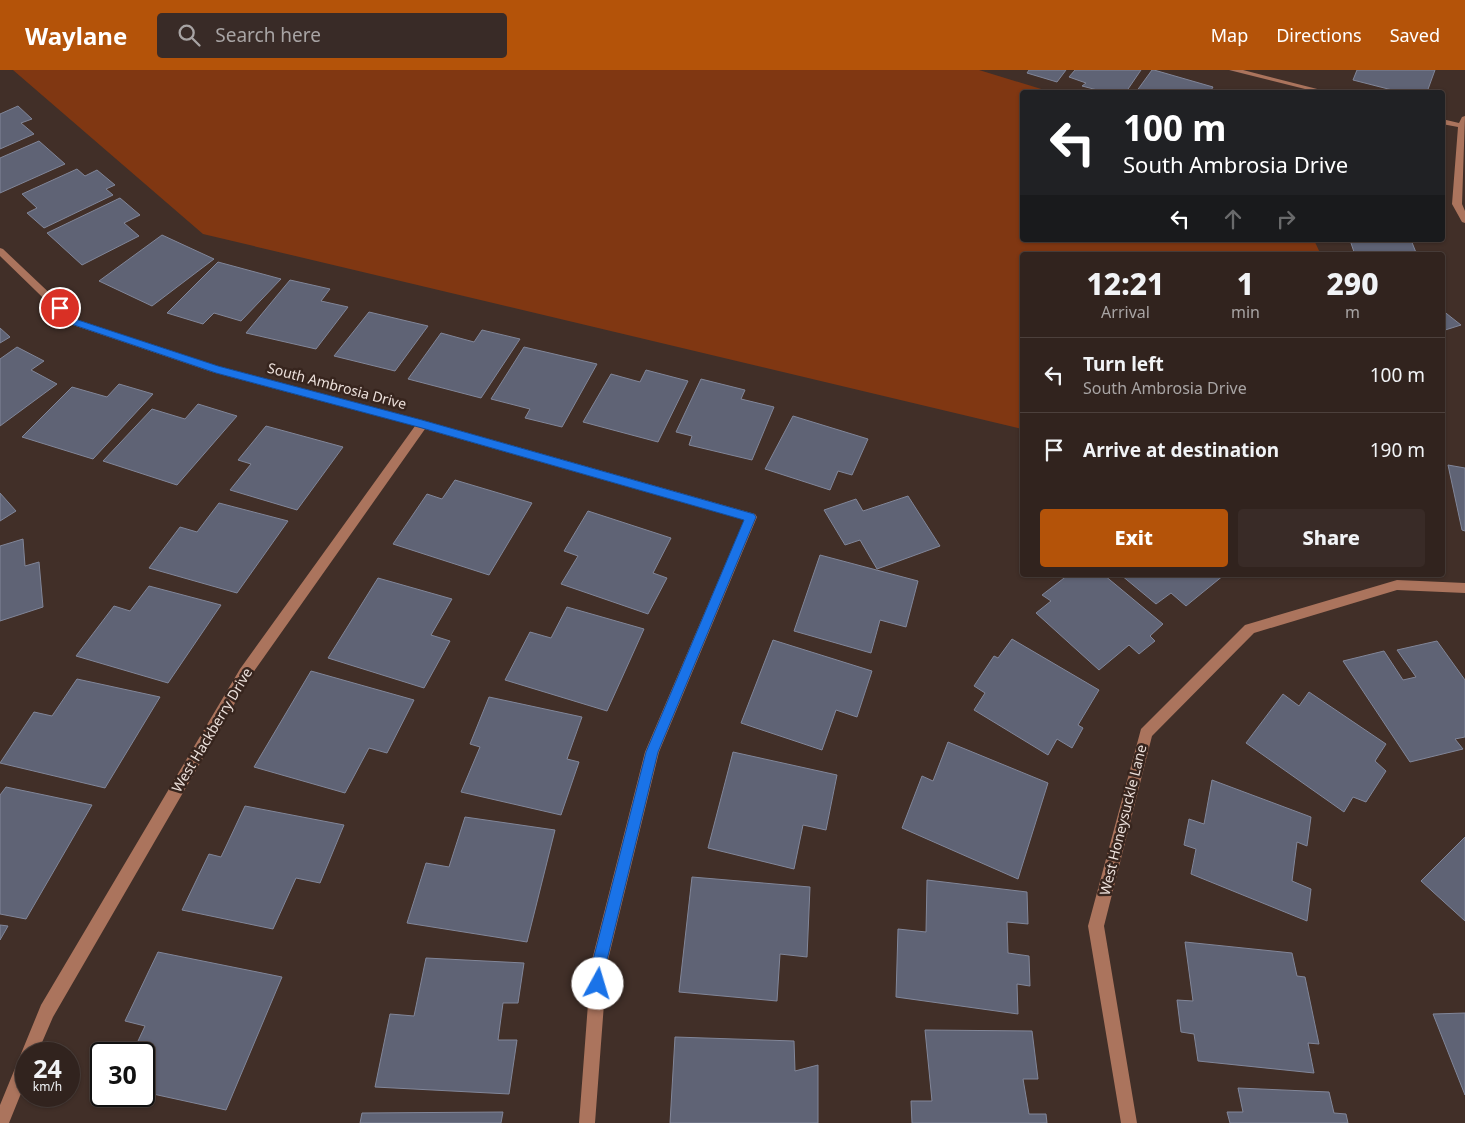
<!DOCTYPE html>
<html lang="en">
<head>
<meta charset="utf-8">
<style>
  :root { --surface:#31231e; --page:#392b27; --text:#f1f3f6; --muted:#a8a4a4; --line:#4c403c; --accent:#b45309 }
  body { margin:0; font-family:"Noto Sans",sans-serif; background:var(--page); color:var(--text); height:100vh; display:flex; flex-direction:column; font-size:19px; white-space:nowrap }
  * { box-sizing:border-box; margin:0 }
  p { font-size:16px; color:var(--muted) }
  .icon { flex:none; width:28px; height:28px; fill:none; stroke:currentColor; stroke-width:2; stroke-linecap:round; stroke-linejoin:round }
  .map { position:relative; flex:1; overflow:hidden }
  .drawer { position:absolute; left:1020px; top:182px; width:425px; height:325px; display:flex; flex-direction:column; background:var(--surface); border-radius:5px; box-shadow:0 1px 4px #0004,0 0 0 1px var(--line) }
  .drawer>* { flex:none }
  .top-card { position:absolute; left:1020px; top:20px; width:425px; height:152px; border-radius:5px; box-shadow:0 1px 4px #0004,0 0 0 1px var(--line); background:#202124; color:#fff; overflow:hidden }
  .speed { position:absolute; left:15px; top:972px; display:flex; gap:10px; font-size:25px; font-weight:700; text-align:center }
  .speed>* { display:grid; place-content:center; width:65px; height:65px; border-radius:50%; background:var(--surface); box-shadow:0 1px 4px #0004,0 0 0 1px var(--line); line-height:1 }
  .speed small { font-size:12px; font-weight:400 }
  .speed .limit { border:2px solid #111; border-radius:8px; background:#fff; color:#111 }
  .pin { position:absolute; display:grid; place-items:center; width:42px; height:42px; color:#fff; margin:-21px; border:2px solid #fff; border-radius:50%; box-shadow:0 1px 5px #0007 }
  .me { position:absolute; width:55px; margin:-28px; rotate:6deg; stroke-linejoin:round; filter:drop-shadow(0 0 4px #0008) }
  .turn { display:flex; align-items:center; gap:18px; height:105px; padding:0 20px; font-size:22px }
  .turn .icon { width:65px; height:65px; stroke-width:2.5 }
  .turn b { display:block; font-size:35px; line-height:42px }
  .lanes { display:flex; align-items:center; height:48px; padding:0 20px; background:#0003; justify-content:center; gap:25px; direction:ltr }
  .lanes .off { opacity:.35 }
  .eta { display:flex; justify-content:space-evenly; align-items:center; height:85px; text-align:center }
  .eta b { font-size:30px; font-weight:800; line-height:35px }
  .action { display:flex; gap:10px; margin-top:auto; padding:10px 20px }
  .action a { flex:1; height:58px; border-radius:5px; background:var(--accent); color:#fff; font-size:20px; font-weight:800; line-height:58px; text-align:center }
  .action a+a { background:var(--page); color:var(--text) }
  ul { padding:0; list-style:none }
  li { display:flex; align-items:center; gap:15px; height:75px; padding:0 20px; border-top:1px solid var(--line) }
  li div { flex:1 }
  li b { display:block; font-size:19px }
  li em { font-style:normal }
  header { display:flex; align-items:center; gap:30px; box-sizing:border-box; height:70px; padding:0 25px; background:var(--accent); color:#fff }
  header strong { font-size:24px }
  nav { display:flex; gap:28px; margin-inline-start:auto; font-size:18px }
  .search { width:350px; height:45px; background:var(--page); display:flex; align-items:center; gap:12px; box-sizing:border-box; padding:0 18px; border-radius:5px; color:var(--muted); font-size:19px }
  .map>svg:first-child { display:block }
</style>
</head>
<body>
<header>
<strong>Waylane</strong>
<div class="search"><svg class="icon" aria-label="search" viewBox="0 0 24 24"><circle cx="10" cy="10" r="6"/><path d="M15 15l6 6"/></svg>Search here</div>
<nav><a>Map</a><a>Directions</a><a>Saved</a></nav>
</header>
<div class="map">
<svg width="1465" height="1053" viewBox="0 0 1465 1053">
  <rect width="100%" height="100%" fill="#412f28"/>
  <path fill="#803712" d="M13 0H979L1051 22H1022V170H1314L1321 185H1022V359L203 164Z"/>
  <path fill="#5f6375" stroke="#818699" d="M1029 0H1066L1057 12 1027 3Z
    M1075 0H1141L1126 22 1110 20 1109 22H1105L1082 16 1086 13 1069 7Z
    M1152 0H1154L1213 17 1210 22H1136Z
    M1357 0H1435L1427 22H1400L1353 10Z
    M18 36 32 49 21 53 34 64 0 79V44Z
    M39 71 65 94 0 123V88Z
    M77 99 85 106 97 100 115 115 106 119 113 125 44 158 27 143 37 138 22 124Z
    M120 128 140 145 124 153 139 166 82 195 47 163Z
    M162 165 214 189 152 236 99 211Z
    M1350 170H1411L1417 185H1355Z
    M218 192 281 209 241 251 214 243 203 254 167 243Z
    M290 210 330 219 321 231 348 237 316 279 246 263Z
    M1442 240 1461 255 1442 261Z
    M369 242 428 256 395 301 334 286Z
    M0 258 10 267 0 273Z
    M482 260 520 269 481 328 408 309 441 263 474 272Z
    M17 277 44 291 31 300 57 314 0 356V289Z
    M524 277 597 294 562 357 525 348 530 339 491 329Z
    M646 300 688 311 658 372 583 352 611 304 640 312Z
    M701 309 745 320 741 329 774 337 752 390 689 375 692 366 676 362Z
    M119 314 153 324 93 389 22 367 72 317 107 327Z
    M198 334 237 346 177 415 103 391 152 339 185 349Z
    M793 346 868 369 852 405 838 401 830 420 765 399Z
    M266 356 343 377 297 440 230 420 251 394 238 390Z
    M1448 395 1465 398V461L1462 460Z
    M455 410 532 433 489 505 393 474 427 424 442 429Z
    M0 423 16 441 0 451Z
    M908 426 940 476 877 499 860 470 845 475 824 440 856 429 863 441Z
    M219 433 288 451 237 523 149 498 180 457 197 462Z
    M588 441 671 468 653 503 667 508 648 544 561 514 578 486 564 481Z
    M23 469 25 496 39 492 43 537 0 551V476Z
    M820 485 918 511 906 557 880 550 871 583 794 561Z
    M1068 505H1104L1163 554 1150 566 1155 571 1139 584 1129 575 1099 600 1036 543 1051 531 1042 525Z
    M1121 505H1224L1186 536 1171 523 1156 534Z
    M378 508 452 529 431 565 450 571 424 618 328 588Z
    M149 516 221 535 168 613 76 586 114 536 130 541Z
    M567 537 644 559 607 641 505 610 530 562 551 568Z
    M1012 569 1099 620 1078 655 1083 658 1072 678 1057 669 1048 685 974 640 985 623 974 616 994 586 998 588Z
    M773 570 872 601 857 647 836 640 822 680 741 653Z
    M1437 571 1465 610V667L1455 669 1463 679 1410 692 1343 591 1384 581 1403 610 1416 607 1397 580Z
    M311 601 414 630 387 683 369 678 345 723 254 697Z
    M77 609 160 627 105 718 0 693 34 642 52 646Z
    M1309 622 1386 674 1375 691 1386 701 1366 732 1353 727 1344 742 1246 673 1283 624 1299 636Z
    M489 627 582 647 567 689 579 692 561 745 461 722 480 677 470 674Z
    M948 672 1048 713 1018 809 902 758 922 706 933 711Z
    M733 682 837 705 826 760 803 755 794 799 708 778Z
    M1212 710 1311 747 1307 776 1297 772 1292 811 1311 819 1307 851 1191 804 1196 779 1184 775 1189 749 1204 754Z
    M6 717 92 735 26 849 0 844V725Z
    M245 736 344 755 320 813 296 808 273 859 182 840 209 784 221 787Z
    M465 747 555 760 527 872 407 853 426 793 449 797Z
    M1465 767V851L1421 811Z
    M692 807 810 817 807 887 780 884 777 931 679 922Z
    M927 810 1027 822 1028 854 1007 852 1008 883 1029 886 1030 916 1017 914 1018 944 896 927 898 859 926 862Z
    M0 855 8 856 0 870Z
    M1185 872 1292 883 1297 906 1305 907 1319 974 1308 973 1314 1003 1198 991 1194 964 1181 962 1177 930 1193 931Z
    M158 882 282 907 226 1040 144 1022V984H132L145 956 125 951Z
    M426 888 524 893 518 933H503L498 970H517L509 1024 375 1017 390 944 414 946Z
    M1465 943V1025L1433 944Z
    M925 960 1032 961 1038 1009H1023L1029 1044H1046L1047 1053H912L911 1031H932Z
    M675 967 794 971 795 1001 818 995V1053H670Z
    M1238 1018 1329 1022 1334 1043 1346 1044 1348 1053H1230L1227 1042H1243Z
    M503 1042 501 1053H360L362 1043Z"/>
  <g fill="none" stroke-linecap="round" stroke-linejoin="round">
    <path fill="#ab745d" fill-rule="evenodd" d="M1229 0H1243L1329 22H1317Z
      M1465 46 1462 134 1465 141V153L1462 152 1452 134 1458 57 1442 54V49L1459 53 1462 47Z
      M0 178 3 179 78 250 218 296 422 350 755 444 757 447 659 682 607 894 595 1053H579L591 894 645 682 744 450 425 359 250 607 53 947 37 984H26V1011L9 1053H0V1035L41 935 240 599 415 356 212 302 70 254 0 186Z
      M1397 510 1465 513V523L1397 520 1254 563 1152 666 1104 856 1137 1053H1121L1088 856 1141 659 1245 555Z"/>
  </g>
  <path fill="#1a73e8" stroke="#114b97" d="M60 235 78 250 218 296 422 350 754 444 756 447 658 682 606 894 603 919 598 921 593 919 591 914 592 894 646 682 744 450 422 358 216 303 71 254 55 238Z"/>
  <g text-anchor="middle" stroke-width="5" stroke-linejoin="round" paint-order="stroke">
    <g font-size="14" fill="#ece0db" stroke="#37251e">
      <text transform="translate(337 316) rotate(15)" y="5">South Ambrosia Drive</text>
      <text transform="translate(212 660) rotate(-59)" y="5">West Hackberry Drive</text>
      <text transform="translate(1123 750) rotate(-76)" y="5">West Honeysuckle Lane</text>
    </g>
  </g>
</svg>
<div class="speed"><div>24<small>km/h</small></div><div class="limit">30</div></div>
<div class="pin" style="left:60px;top:238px;background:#d93025"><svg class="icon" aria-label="arrive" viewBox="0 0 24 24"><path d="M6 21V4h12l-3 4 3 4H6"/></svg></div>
<svg class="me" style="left:598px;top:914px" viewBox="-20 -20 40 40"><circle r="19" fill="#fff"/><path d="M0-13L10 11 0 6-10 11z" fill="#1a73e8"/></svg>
<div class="top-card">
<div class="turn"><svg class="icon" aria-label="left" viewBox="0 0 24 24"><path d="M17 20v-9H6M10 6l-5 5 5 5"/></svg><div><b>100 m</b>South Ambrosia Drive</div></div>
<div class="lanes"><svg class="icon" aria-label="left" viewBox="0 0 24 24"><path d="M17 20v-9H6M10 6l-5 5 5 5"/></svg><svg class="icon off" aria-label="ahead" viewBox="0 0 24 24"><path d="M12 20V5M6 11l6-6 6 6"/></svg><svg class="icon off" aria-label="right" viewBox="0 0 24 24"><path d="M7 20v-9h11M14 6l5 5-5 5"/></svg></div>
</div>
<section class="drawer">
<div class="eta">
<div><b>12:21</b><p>Arrival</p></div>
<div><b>1</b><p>min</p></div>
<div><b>290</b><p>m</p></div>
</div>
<ul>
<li><svg class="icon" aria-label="left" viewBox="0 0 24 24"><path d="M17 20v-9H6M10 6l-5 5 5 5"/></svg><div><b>Turn left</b><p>South Ambrosia Drive</p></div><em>100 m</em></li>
<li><svg class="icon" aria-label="arrive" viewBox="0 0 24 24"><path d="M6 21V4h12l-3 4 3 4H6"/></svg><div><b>Arrive at destination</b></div><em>190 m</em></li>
</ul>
<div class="action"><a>Exit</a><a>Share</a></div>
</section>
</div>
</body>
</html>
